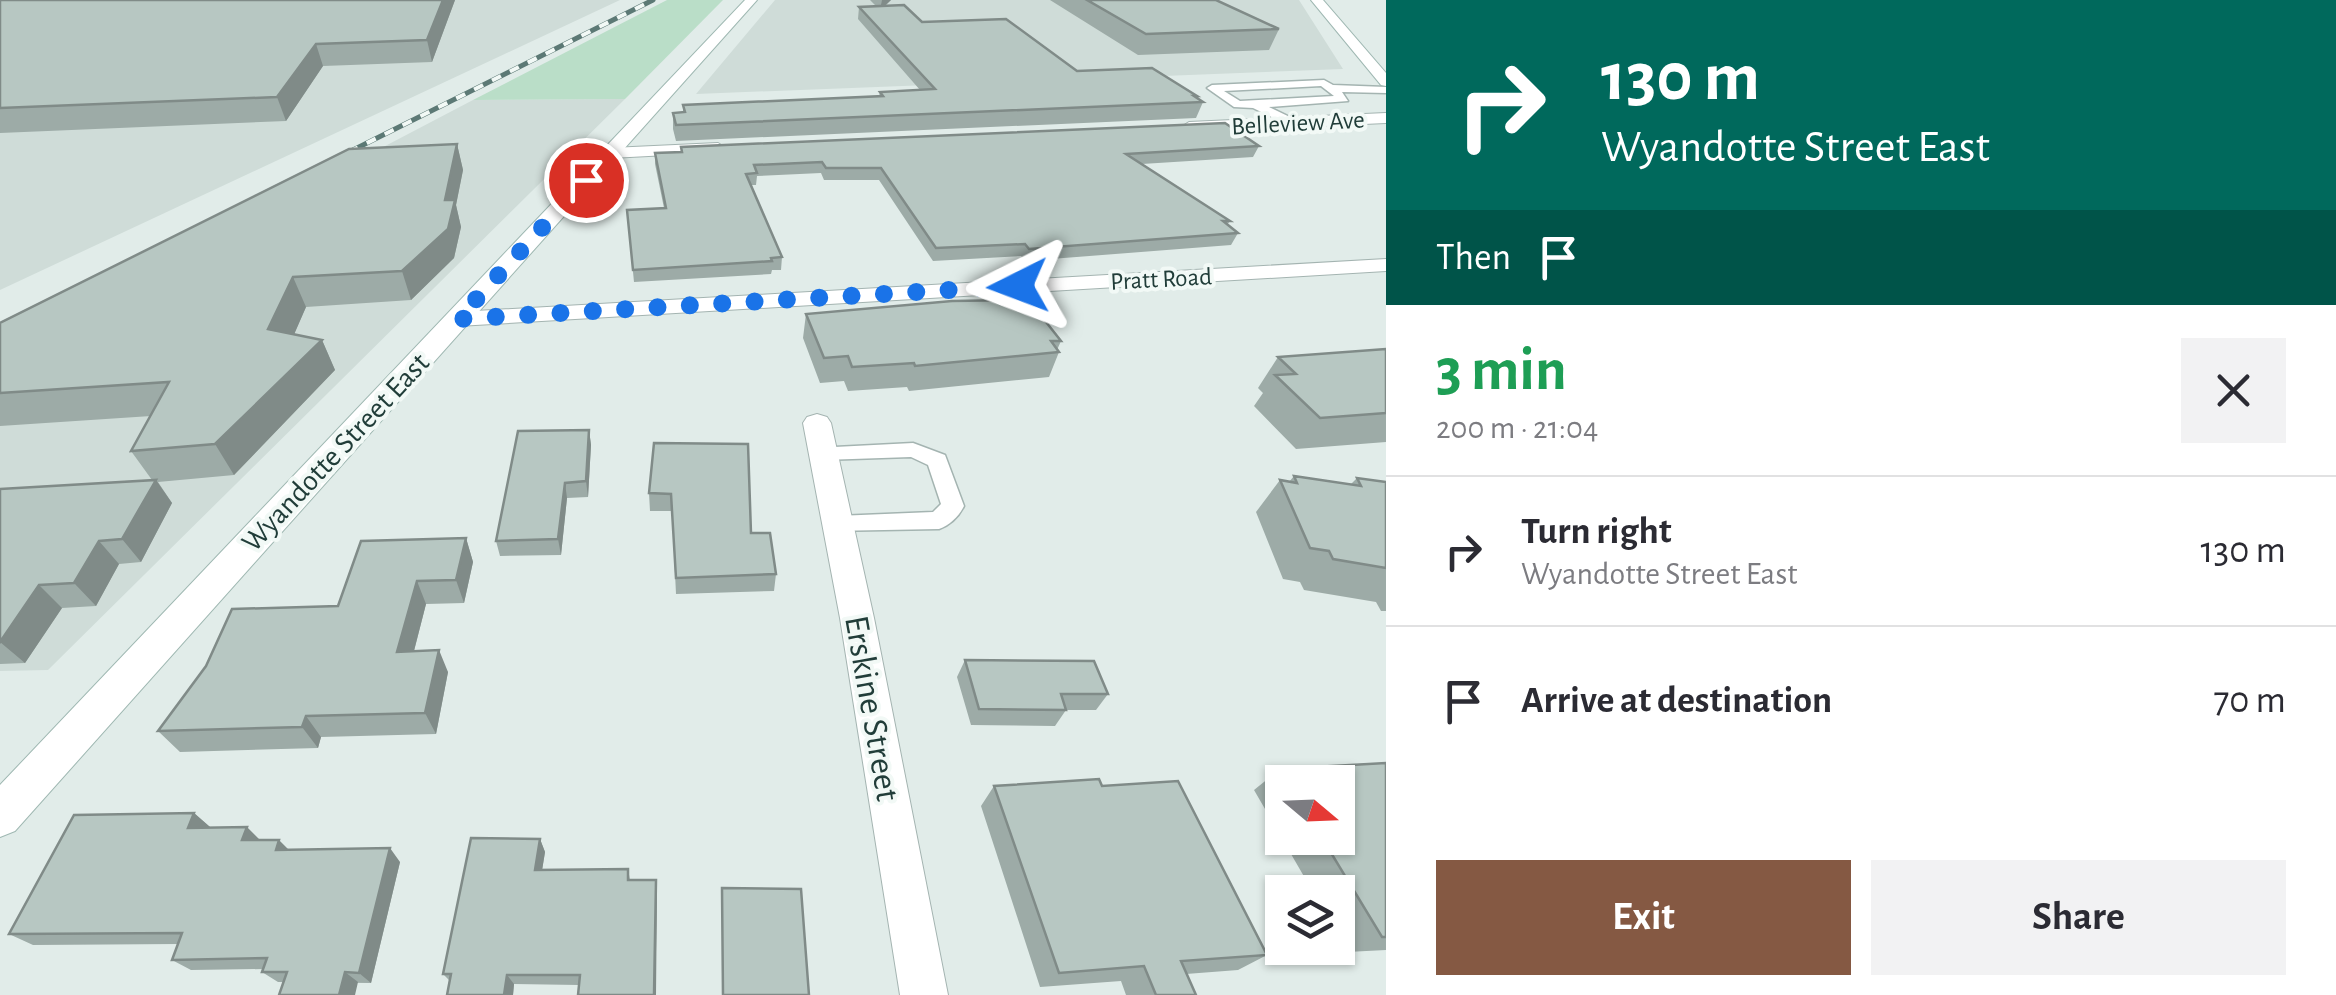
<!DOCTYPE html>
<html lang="en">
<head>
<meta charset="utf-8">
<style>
  :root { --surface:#fff; --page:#f2f2f3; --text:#2b2b33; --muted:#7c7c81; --line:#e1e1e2; --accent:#855943 }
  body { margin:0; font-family:"Alegreya Sans",sans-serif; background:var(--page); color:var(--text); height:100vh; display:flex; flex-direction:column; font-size:38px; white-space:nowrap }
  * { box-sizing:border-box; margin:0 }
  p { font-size:32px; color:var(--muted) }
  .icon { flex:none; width:55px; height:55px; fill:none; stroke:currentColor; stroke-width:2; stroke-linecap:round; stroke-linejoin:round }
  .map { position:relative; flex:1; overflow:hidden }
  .details { display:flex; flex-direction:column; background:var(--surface); width:950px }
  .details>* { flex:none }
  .guide { background:#00695c; color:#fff; overflow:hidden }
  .needle { width:65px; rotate:109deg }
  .buttons { position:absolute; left:1265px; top:765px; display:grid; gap:20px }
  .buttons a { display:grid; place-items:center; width:90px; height:90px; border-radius:0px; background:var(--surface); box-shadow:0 2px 8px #0004; font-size:50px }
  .pin { position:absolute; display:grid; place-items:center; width:85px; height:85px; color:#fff; margin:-42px; border:5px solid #fff; border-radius:50%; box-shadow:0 2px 10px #0007 }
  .me { position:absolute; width:110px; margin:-55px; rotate:267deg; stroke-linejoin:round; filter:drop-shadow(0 0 8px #0008) }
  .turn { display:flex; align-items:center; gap:35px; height:210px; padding:0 50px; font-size:45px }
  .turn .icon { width:130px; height:130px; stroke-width:2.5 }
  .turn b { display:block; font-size:70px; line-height:85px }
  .then { display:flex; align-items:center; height:95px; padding:0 50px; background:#0003; gap:20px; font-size:38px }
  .round { display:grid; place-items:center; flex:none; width:105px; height:105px; border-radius:0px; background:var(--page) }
  .headline { display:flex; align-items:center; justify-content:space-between; height:170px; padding:0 50px }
  h1 { font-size:60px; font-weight:700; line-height:75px; color:#1e9e55 }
  .cta { display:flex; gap:20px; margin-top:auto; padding:20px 50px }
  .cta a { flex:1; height:115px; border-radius:0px; background:var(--accent); color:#fff; font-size:40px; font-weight:700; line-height:115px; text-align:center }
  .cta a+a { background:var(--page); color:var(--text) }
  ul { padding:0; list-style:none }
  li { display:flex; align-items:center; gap:30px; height:150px; padding:0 50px; border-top:2px solid var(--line) }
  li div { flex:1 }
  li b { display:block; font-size:38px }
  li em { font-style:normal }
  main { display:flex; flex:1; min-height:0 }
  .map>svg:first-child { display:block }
</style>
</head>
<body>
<main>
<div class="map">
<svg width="1386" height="995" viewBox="0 0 1386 995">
  <rect width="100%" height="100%" fill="#e1ece9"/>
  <path fill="#cfdcd8" d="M0 0H620L0 290Z
    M775 0H1299L1343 69 696 94Z
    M625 99 48 670 0 671V348L473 100Z"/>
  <path fill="#badec8" d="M667 0H723L625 99 473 100Z"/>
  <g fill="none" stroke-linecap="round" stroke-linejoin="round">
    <defs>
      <path id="lane" d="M1324 80 1333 85 1386 87V93L1342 92 1348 101 1269 107 1294 119V125L1290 126 1253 108 1234 107 1207 88 1212 85ZM1321 86 1334 96 1240 101 1224 91Z
        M913 443 945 455 964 506C959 516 950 525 939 529L829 531 825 525 829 519 837 516 933 512 941 504 928 465 911 457 823 460 815 458 812 453 815 448Z"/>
      <path id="street" d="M1386 113V123L1189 132 1181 127 1189 122Z
        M718 143 726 148 724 152 611 158 602 153 611 148Z
        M1386 259V271L458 326 446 319 458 312Z
        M817 414 827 417 831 423 874 618 948 995H900L840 618 803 423 807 417Z"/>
      <path id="secondary" d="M745 0H757L15 831 0 837V785Z
        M1311 0H1323L1386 73V86L1381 85Z"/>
    </defs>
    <use href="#lane" stroke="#a4b4b1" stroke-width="3"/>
    <use href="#street" stroke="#a4b4b1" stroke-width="2"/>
    <use href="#secondary" stroke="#9fb8b2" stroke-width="2"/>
    <use href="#lane" fill="#fff" fill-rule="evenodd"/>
    <use href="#street" fill="#fff" fill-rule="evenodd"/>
    <use href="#secondary" fill="#fff" fill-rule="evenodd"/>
    <defs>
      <path id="rail" d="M331 161 653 0"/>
    </defs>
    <use href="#rail" stroke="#5c7975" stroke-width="5"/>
    <use href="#rail" stroke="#f2f9f6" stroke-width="4" stroke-dasharray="10" stroke-linecap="butt"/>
  </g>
  <path fill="#9daba7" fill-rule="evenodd" d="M0 0H455L432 62 323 66 286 121 0 133Z
    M870 0H891L885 6 922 22 1077 71 1197 96 1196 98 1203 102 1196 118 676 141 673 129V113L683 112V105L879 96 880 92 920 90 858 19 859 7 876 6Z
    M1050 0H1216L1279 29 1269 50 1138 55Z
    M457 144 463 170 456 205 461 227 454 258 411 300 306 307 294 334 322 340 335 370 234 475 158 482 172 503 141 562 119 564 96 606 62 608 25 663 0 664V489L152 480 131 451 151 416 0 426V323Z
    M1259 146 1253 157 1142 164 1230 221 1227 225 1238 233 1231 245 1025 261 1021 256 933 261 879 180H824L821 173 757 176 756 185H751L782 257 781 270H772L771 274 634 282 627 210 664 208 655 164V153L681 152V147Z
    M1026 308 1061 341 1057 350 1059 352 1049 377 909 391 907 387 848 391 844 381 820 383 803 338 806 314Z
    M1386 349V442L1296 449 1254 406 1263 393 1258 388 1278 357Z
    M589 430 591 445 588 497 567 498 561 555 500 556 496 541Z
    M654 443 751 533 776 574 774 591 676 594 672 511H650L649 493Z
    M1294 476 1351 484 1357 478 1386 482V611H1381L1376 602 1304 590 1300 582 1283 579 1256 512 1280 480 1289 482Z
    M466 538 473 562 464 603 426 604 414 651 448 672 436 734 321 737 318 748 180 752 158 731 338 606Z
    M965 660 1108 694 1096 710H1066L1055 726 971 725 957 677Z
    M1386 763V950L1347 952 1338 936V892H1313L1254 790 1280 769ZM1282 782H1338V838H1282Z
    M994 786 1267 955 1238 970 1186 974 1196 995H1126L1121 981 1040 987 981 806Z
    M194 813 210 827 261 840 289 850 400 862 371 983 278 982 262 972 263 969 191 970 172 960 178 944 33 945 9 934Z
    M540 839 545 852 542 870 628 869 630 880 657 892 579 985 514 984 513 995H447L450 981 443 974Z
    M722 888 809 995H722Z"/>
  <path fill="#808b88" d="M443 0H455L432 62 427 40Z
    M882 0H891L880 10Z
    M316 44 323 66 286 121 277 97Z
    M457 144 463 170 456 205 461 227 454 258 411 300 402 271Z
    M293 277 306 307 283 360 268 329Z
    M322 340 335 370 234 475 215 444Z
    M589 430 591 445 588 497 586 481Z
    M156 480 172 503 141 562 122 539Z
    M565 483 567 498 561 555 558 539Z
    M466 538 473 562 464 603 456 580Z
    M99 541 119 564 96 606 74 583Z
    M417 581 426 604 408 674 397 652Z
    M39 585 62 608 25 663 0 642Z
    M439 650 448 672 436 734 425 713Z
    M306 716 321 737 318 748 302 727Z
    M194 813 210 827 188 828Z
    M247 827 261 841 242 840Z
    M540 839 545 852 540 883 535 870Z
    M279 840 293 854 276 850Z
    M390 848 400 862 371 983 359 973Z
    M656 880 657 892 656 995H654Z
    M345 972 358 982 355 995H339Z
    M507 975 514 984 513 995H504Z"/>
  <path fill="#b7c7c2" stroke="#808b88" stroke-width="2.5" d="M0 0H443L427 40 316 44 277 97 0 108Z
    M1087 0H1216L1279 29 1146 34Z
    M904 5 922 22 1006 19 1077 71 1152 68 1197 96H1194L1203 102 676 125 673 113 685 112 683 105 883 96 880 92 935 89 859 7Z
    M1225 123 1259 146 1126 154 1230 221H1223L1238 233 1029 249 1025 244 936 248 881 168H826L822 162 754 165 757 173 746 174 782 257 771 258 772 261 633 270 627 210 666 208 655 153 682 152 681 147Z
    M457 144 445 200H455L448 229 402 271 293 277 268 329 322 340 215 444 131 451 169 382 0 393V323L349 149Z
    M1019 300 1026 308H1035L1061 341H1051L1059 352 915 366 914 363 852 367 848 356 824 358 806 314 952 301Z
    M1386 349V413L1320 418 1275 375 1296 374 1278 357Z
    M589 430 586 481 565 483 558 539 496 541 518 431Z
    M654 443 748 444 751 533H770L776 574 676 578 671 494 649 493Z
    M1294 476 1361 486 1357 478 1386 482V568L1333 559 1329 551 1310 548 1280 480 1297 483Z
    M156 480 122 539 99 541 74 583 39 585 0 642V489Z
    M466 538 456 580 417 581 397 652 439 650 425 713 306 716 302 727 158 731 206 666 232 609 338 606 361 541Z
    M965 660 1094 661 1108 694H1061L1066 710 979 709Z
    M1386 763V937H1382L1322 838H1338V782H1288L1280 769Z
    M1099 779 1102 786 1178 781 1267 955 1181 961 1196 995H1156L1144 966 1059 973 994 786Z
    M194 813 188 828 247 827 242 840H279L276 850 390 848 359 973 345 972 339 995H279L287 972H262L267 958 172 960 182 933 9 934 74 815Z
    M471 838 540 839 535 870 628 869V880H656L654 995H578L580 975H507L504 995H447L451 974H443Z
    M722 888 801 889 809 995H723Z"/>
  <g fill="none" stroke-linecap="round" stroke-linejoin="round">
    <path stroke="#1a73e8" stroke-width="18" stroke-dasharray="0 32.4" d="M586 180 458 319 1018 286"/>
  </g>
  <g text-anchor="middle" stroke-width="8" stroke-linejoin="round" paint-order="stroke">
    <g font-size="25" fill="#213d39" stroke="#f2f9f6">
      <text transform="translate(1298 122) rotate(-3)" y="9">Belleview Ave</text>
      <text transform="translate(1161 278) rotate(-3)" y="9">Pratt Road</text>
    </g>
    <g font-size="30" fill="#213d39" stroke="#f2f9f6">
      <text transform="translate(335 452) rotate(-47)" y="10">Wyandotte Street East</text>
    </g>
    <g font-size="35" fill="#213d39" stroke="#f2f9f6">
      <text transform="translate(873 708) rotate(80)" y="12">Erskine Street</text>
    </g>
  </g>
</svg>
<div class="buttons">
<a><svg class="needle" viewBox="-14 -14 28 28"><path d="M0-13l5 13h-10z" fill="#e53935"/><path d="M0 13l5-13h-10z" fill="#7c7c81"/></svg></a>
<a><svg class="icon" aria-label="layers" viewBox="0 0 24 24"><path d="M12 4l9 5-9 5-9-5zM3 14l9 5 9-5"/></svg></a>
</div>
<div class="pin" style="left:586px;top:180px;background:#d93025"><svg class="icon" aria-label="arrive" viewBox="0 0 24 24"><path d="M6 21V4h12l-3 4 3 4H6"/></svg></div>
<svg class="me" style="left:1018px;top:286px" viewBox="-20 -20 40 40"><path d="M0-17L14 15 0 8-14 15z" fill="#1a73e8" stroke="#fff" stroke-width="4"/></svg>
</div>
<section class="details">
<div class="guide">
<div class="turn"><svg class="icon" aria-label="right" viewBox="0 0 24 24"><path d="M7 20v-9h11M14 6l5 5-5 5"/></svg><div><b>130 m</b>Wyandotte Street East</div></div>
<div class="then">Then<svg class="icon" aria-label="arrive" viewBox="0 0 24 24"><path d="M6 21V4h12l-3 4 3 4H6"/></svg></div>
</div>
<div class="headline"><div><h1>3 min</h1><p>200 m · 21:04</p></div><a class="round"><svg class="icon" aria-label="close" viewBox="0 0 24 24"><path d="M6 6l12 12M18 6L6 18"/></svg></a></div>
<ul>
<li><svg class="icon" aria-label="right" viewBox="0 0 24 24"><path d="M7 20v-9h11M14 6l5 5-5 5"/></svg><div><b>Turn right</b><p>Wyandotte Street East</p></div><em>130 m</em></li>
<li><svg class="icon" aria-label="arrive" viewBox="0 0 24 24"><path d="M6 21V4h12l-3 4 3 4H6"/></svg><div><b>Arrive at destination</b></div><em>70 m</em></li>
</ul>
<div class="cta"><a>Exit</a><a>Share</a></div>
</section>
</main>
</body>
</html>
